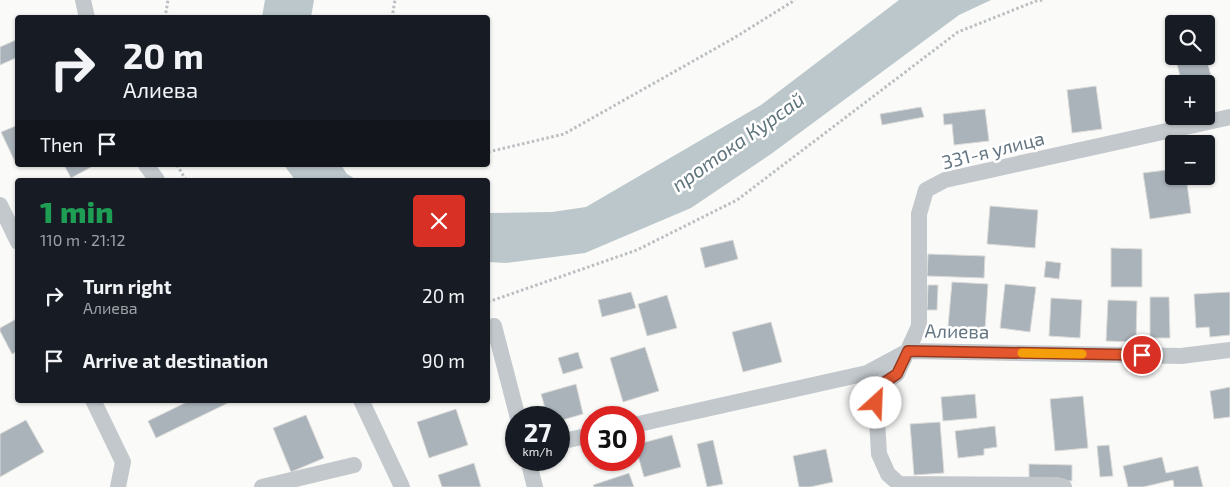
<!DOCTYPE html>
<html lang="en">
<head>
<meta charset="utf-8">
<style>
  :root { --surface:#171b24; --page:#242831; --text:#f1f3f6; --muted:#9ea1a6 }
  body { margin:0; font-family:"Exo 2",sans-serif; background:var(--page); color:var(--text); height:100vh; display:flex; flex-direction:column; font-size:19px; white-space:nowrap }
  * { box-sizing:border-box; margin:0 }
  p { font-size:16px; color:var(--muted) }
  .icon { flex:none; width:28px; height:28px; fill:none; stroke:currentColor; stroke-width:2; stroke-linecap:round; stroke-linejoin:round }
  .map { position:relative; flex:1; overflow:hidden }
  .drawer { position:absolute; left:15px; top:178px; width:475px; height:225px; display:flex; flex-direction:column; background:var(--surface); border-radius:5px; box-shadow:0 1px 4px #0004 }
  .drawer>* { flex:none }
  .top-card { position:absolute; left:15px; top:15px; width:475px; height:152px; border-radius:5px; box-shadow:0 1px 4px #0004; background:#171b24; color:var(--text); overflow:hidden }
  .tools { position:absolute; left:1165px; top:15px; display:grid; gap:10px }
  .tools a { display:grid; place-items:center; width:50px; height:50px; border-radius:5px; background:var(--surface); box-shadow:0 1px 4px #0004; font-size:25px }
  .speed { position:absolute; left:505px; top:406px; display:flex; gap:10px; font-size:25px; font-weight:700; text-align:center }
  .speed>* { display:grid; place-content:center; width:65px; height:65px; border-radius:50%; background:var(--surface); box-shadow:0 1px 4px #0004; line-height:1 }
  .speed small { font-size:12px; font-weight:400 }
  .speed .limit { border:8px solid #d22; background:#fff; color:#111 }
  .pin { position:absolute; display:grid; place-items:center; width:42px; height:42px; color:#fff; margin:-21px; border:2px solid #fff; border-radius:50%; box-shadow:0 1px 5px #0007 }
  .me { position:absolute; width:55px; margin:-28px; rotate:25deg; stroke-linejoin:round; filter:drop-shadow(0 0 4px #0008) }
  .turn { display:flex; align-items:center; gap:18px; height:105px; padding:0 25px; font-size:22px }
  .turn .icon { width:65px; height:65px; stroke-width:2.5 }
  .turn b { display:block; font-size:35px; line-height:42px }
  .then { display:flex; align-items:center; height:48px; padding:0 25px; background:#0003; gap:10px; font-size:19px }
  .round { display:grid; place-items:center; flex:none; width:52px; height:52px; border-radius:5px; background:var(--page) }
  .headline { display:flex; align-items:center; justify-content:space-between; height:85px; padding:0 25px }
  h1 { font-size:30px; font-weight:800; line-height:38px; color:#1e9e55 }
  ul { padding:0; list-style:none }
  li { display:flex; align-items:center; gap:15px; height:65px; padding:0 25px }
  li div { flex:1 }
  li b { display:block; font-size:19px }
  li em { font-style:normal }
  .map>svg:first-child { display:block }
</style>
</head>
<body>
<div class="map">
<svg width="1230" height="487" viewBox="0 0 1230 487">
  <rect width="100%" height="100%" fill="#fafaf8"/>
  <path fill="#bbc7cb" d="M265 0H314L311 17H262Z
    M899 0H991L959 15 771 154 691 208 585 253 506 263 488 262V213L552 212 586 207 761 105Z
    M284 165H341L347 174 357 180H295Z"/>
  <path fill="#aab3b9" stroke="#dcdcda" d="M18 39V57L0 65V47Z
    M1175 56H1206L1213 84 1206 86V84H1182Z
    M1096 86 1102 129 1072 133 1067 90Z
    M921 107 924 117 882 125 880 114Z
    M985 109 989 141 954 145 952 124 944 125 943 114Z
    M18 125V163L16 164 1 132Z
    M64 165H92L93 166 71 178Z
    M1174 169V176H1186L1191 213 1150 219 1143 173Z
    M990 206 1038 210 1035 248 987 244Z
    M733 240 738 259 705 268 700 248Z
    M1111 248 1142 249V287H1111Z
    M928 254 985 256 984 278 927 276Z
    M1046 261 1061 263 1059 279 1044 277Z
    M952 282 988 284 985 330 948 327Z
    M1005 284 1036 287 1030 332 1000 328Z
    M928 285H938L937 310H927Z
    M631 292 636 308 602 317 598 300Z
    M1230 292V335L1210 337 1209 327 1196 328 1194 294Z
    M667 295 677 328 647 336 638 304Z
    M1150 297H1169L1170 338H1150Z
    M1051 298 1082 300 1080 338 1049 336Z
    M1108 300 1137 301 1136 342 1106 341Z
    M18 318V351L12 354 0 331V328Z
    M771 322 782 362 743 372 732 332Z
    M645 347 659 391 623 402 610 358Z
    M578 352 583 368 563 374 558 358Z
    M576 384 583 414 559 421V418H548L541 394Z
    M1230 387V417L1214 419 1210 391Z
    M975 394 977 418 943 421 941 397Z
    M1083 396 1088 448 1055 451 1050 399Z
    M191 400H234L156 438 148 421Z
    M456 409 468 445 429 458 417 422Z
    M306 415 324 458 291 472 273 428Z
    M26 420 44 452 0 477V434Z
    M940 422 944 473 914 475 910 424Z
    M995 426 997 447 984 449V455L958 458 955 431Z
    M672 435 681 467 644 477 635 445Z
    M713 440 723 484 707 487 697 444Z
    M1109 445 1113 476 1100 477 1097 446Z
    M826 449 833 482 810 487H799L793 456Z
    M1162 457 1166 473 1198 466 1203 487H1174L1173 480 1143 487H1128L1123 466Z
    M474 463 481 487H442L438 475Z
    M1029 464 1072 465V481L1029 480Z
    M629 473 634 487H594L593 485Z"/>
  <g fill="none" stroke-linecap="round" stroke-linejoin="round">
    <path stroke="#bbbfc2" stroke-width="3" stroke-dasharray="2.5 2.5" stroke-linecap="butt" d="M165 18 168 0
      M392 18 395 0
      M488 152 564 134 734 38 795 0
      M177 165 186 180
      M488 302 637 250 737 200 958 32 1036 1 1043 0"/>
    <path stroke="#c3c8cc" stroke-width="16" d="M83 0 87 18
      M146 165 157 180
      M0 205 18 242
      M494 326 518 418
      M93 400 123 462 118 487
      M361 400 402 487
      M634 425 867 373 908 351 1181 356 1230 350
      M559 442 591 435
      M528 460 535 487
      M262 487 354 465
      M1064 487 1057 485 899 484 888 474 879 454 876 403 882 384 897 374 919 326V214L926 190 945 180 1230 117"/>
  </g>
  <g fill="none" stroke-linecap="round" stroke-linejoin="round">
    <defs>
      <path id="route" d="M876 403 882 384 897 374 908 351 1142 355"/>
    </defs>
    <use href="#route" stroke="#94391e" stroke-width="12"/>
    <use href="#route" stroke="#e4572e" stroke-width="9"/>
    <path stroke="#f59e0b" stroke-width="9" d="M1022 353 1082 354"/>
  </g>
  <g text-anchor="middle" stroke-width="5" stroke-linejoin="round" paint-order="stroke">
    <g font-size="19" fill="#657683" stroke="#fff">
      <text transform="translate(993 150) rotate(-14)" y="7">331-я улица</text>
      <text transform="translate(957 331) rotate(1)" y="7">Алиева</text>
    </g>
    <g font-size="20" font-style="italic" fill="#60757c" stroke="#fff">
      <text transform="translate(738 142) rotate(-35)" y="7">протока Курсай</text>
    </g>
  </g>
</svg>
<div class="tools">
<a><svg class="icon" aria-label="search" viewBox="0 0 24 24"><circle cx="10" cy="10" r="6"/><path d="M15 15l6 6"/></svg></a>
<a>+</a>
<a>−</a>
</div>
<div class="speed"><div>27<small>km/h</small></div><div class="limit">30</div></div>
<div class="pin" style="left:1142px;top:355px;background:#d93025"><svg class="icon" aria-label="arrive" viewBox="0 0 24 24"><path d="M6 21V4h12l-3 4 3 4H6"/></svg></div>
<svg class="me" style="left:876px;top:403px" viewBox="-20 -20 40 40"><circle r="19" fill="#fff"/><path d="M0-13L10 11 0 6-10 11z" fill="#e4572e"/></svg>
<div class="top-card">
<div class="turn"><svg class="icon" aria-label="right" viewBox="0 0 24 24"><path d="M7 20v-9h11M14 6l5 5-5 5"/></svg><div><b>20 m</b>Алиева</div></div>
<div class="then">Then<svg class="icon" aria-label="arrive" viewBox="0 0 24 24"><path d="M6 21V4h12l-3 4 3 4H6"/></svg></div>
</div>
<section class="drawer">
<div class="headline"><div><h1>1 min</h1><p>110 m · 21:12</p></div><a class="round" style="background:#d93025;color:#fff"><svg class="icon" aria-label="close" viewBox="0 0 24 24"><path d="M6 6l12 12M18 6L6 18"/></svg></a></div>
<ul>
<li><svg class="icon" aria-label="right" viewBox="0 0 24 24"><path d="M7 20v-9h11M14 6l5 5-5 5"/></svg><div><b>Turn right</b><p>Алиева</p></div><em>20 m</em></li>
<li><svg class="icon" aria-label="arrive" viewBox="0 0 24 24"><path d="M6 21V4h12l-3 4 3 4H6"/></svg><div><b>Arrive at destination</b></div><em>90 m</em></li>
</ul>
</section>
</div>
</body>
</html>
